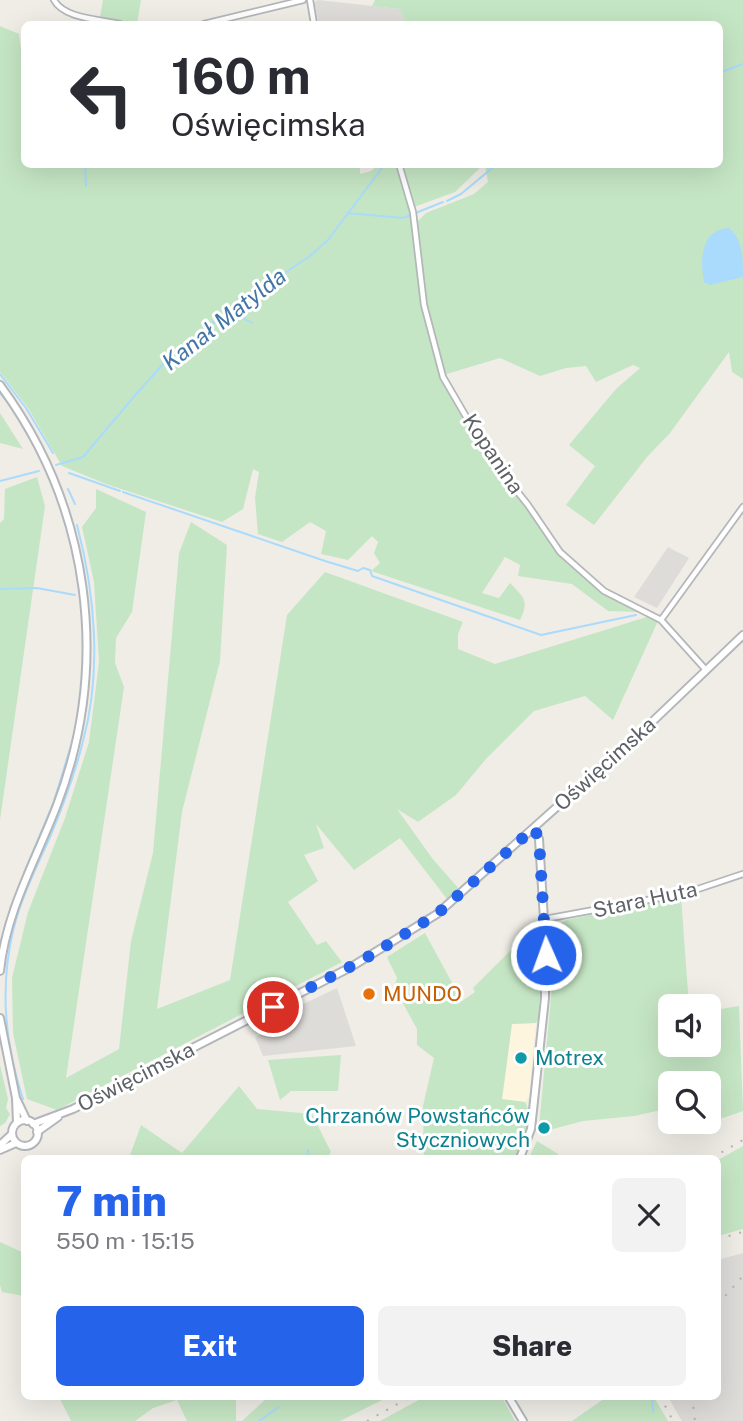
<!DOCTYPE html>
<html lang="en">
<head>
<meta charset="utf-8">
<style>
  :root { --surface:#fff; --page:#f2f2f3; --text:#2b2b33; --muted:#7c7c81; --accent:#2563eb }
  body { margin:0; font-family:"Public Sans",sans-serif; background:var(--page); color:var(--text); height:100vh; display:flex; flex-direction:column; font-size:26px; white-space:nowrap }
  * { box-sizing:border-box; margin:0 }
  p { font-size:23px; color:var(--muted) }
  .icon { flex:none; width:38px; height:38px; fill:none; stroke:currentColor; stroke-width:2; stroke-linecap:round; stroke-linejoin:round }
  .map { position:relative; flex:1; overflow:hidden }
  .panel { position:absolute; left:21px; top:1155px; width:700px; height:245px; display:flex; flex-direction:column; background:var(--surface); border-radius:10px; box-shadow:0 7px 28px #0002 }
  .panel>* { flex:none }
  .guide { position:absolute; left:21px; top:21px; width:702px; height:147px; border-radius:10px; box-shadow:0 7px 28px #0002; background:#fff; color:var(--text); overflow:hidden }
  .controls { position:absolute; left:658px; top:994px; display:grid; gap:14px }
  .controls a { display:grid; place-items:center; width:63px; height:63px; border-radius:10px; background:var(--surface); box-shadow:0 7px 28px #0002; font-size:35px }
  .pin { position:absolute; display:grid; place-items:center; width:60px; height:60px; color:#fff; margin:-30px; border:4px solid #fff; border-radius:50%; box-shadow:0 2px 7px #0007 }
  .me { position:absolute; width:77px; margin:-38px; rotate:358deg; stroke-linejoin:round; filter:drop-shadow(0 0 5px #0008) }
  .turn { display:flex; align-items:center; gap:24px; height:147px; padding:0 35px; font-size:32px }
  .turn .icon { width:91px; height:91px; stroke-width:2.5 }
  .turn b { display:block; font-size:49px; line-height:60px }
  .round { display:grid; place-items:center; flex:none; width:74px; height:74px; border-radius:10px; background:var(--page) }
  .headline { display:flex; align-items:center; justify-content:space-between; height:119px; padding:0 35px }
  h1 { font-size:42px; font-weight:800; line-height:52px; color:var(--accent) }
  .action { display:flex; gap:14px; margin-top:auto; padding:14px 35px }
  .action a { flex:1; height:80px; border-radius:10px; background:var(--accent); color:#fff; font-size:28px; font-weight:800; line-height:80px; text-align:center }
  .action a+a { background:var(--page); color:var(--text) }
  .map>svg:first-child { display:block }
</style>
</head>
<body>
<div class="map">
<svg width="743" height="1421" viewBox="0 0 743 1421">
  <rect width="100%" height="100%" fill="#efede6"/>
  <path fill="#fdf5de" d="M536 1023 529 1097 525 1102 502 1100 512 1024Z"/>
  <path fill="#dedcd8" d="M318 0 400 9 406 24H319L314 2Z
    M668 547 689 558 657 608 634 597Z
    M337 988 356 1046 263 1056 255 1037 263 1034 259 1025Z
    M743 1253V1421H682L668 1397 718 1396V1260Z"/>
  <path fill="#c5e6c4" d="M103 0H141L137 24H126L100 17Z
    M375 0H743V379L732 372 729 352 670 433 647 457 594 525 566 505 595 466 569 445 616 389 640 368 633 365 596 382 586 366 566 368 540 376 500 358 440 376 488 459 525 504 559 555 602 592 638 612 608 611 572 584 518 576 520 565 505 557 482 593 499 598 510 583C523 597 530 600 520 620L371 571 380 563 374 553 378 542 372 536 348 560 321 554 326 531 310 522 282 542 258 534 255 498 259 472 253 469 243 509 222 522 106 484 62 466 28 408 0 372V26L19 34 22 58 24 59V164L360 165V174L371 171 379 165H398L412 222 419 292 425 318 417 222 426 213 474 194 488 182 485 165 719 164V24H406L400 9 372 6Z
    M402 165V164L483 165 455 192 414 207Z
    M0 413 23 449 0 443Z
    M37 477 45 506 0 820V523L4 519 5 489Z
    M96 489 146 512 132 612 116 638 115 663 124 687 66 1078 119 1049 131 941 153 853 179 553 191 522 227 545 220 661 182 812 157 1009 230 980 287 615 325 572 463 622 458 634V649L495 664 650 616 658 621 613 720 585 696 534 711 486 759 456 795 418 822 397 809 432 858 459 889 447 899 400 838 354 870 316 824 324 848 304 855 318 881 288 902 317 945 326 941 342 962 57 1110 27 1099 13 1033 12 978 28 912 65 818 89 742 99 662 94 582 82 527 96 508Z
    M681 896 689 1006H670V1045H709V1011L739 1006 743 1111 720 1119 709 1113V1083H670V1108L634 1116 583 1121 549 1130 539 1127 553 976 555 928 566 920Z
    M425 933 462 1001 475 992 473 988 523 938 542 939V971L538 1020 536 1023 512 1024 502 1099 525 1102C535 1120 524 1141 516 1158H424L423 1106 434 1058 417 1045V1029L394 987 397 978 387 957Z
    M341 1055 338 1091H291L280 1100 268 1060Z
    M0 1065 8 1099 6 1108 10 1114 5 1123 0 1126Z
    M239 1086 257 1109 312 1114 331 1152 327 1158H129L141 1125 182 1153Z
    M537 1141 558 1154 560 1158H529Z
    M743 1146V1229L718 1236V1160Z
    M0 1242 24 1253V1296L2 1292 0 1285Z
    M426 1396 502 1397 515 1421H380Z
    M608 1396 654 1397 668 1421H572Z
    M59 1397H236V1421H187L177 1400 153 1408 135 1421H71Z
    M268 1397 269 1396 388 1397 340 1421H242Z"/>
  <path fill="#aadbfc" d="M729 228C743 239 743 259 743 277L710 285 704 282C700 260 700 230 729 228Z"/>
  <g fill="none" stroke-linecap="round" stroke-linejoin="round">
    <path stroke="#aadbfc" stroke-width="2" d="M719 73 743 64
      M85 164 86 186
      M447 201 461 194 497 164
      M347 213 403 218 443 202
      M229 310 252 323
      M0 374 26 408 53 453
      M0 393 5 399
      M20 421 30 439
      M56 465 83 457 137 393 166 361 200 340 208 325 227 315 229 310 310 256 328 240 385 164
      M69 473 120 491
      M0 481 39 471
      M68 489 75 504
      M123 492 325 561 358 571 363 568 370 570 372 576 541 635 636 615
      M0 589 37 588 75 595
      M79 703 81 691
      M24 873 53 804 71 746
      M23 1099C5 1045 0 987 13 931 21 898 36 868 50 837 63 806 75 774 83 741 102 672 95 593 77 525
      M307 1158 308 1150
      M652 1396 653 1412
      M259 1421 279 1407"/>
    <defs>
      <path id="street" d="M54 0C64 19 100 19 120 24
        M310 0 314 24
        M204 24 303 0
        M399 164 413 212 424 305 443 377 489 456 528 505 560 552 604 591 661 620 706 670
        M661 620 743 507
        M545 919 686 893 743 874"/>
      <path id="secondary" d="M0 385C90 507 111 663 57 805 36 860 6 911 0 971
        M0 1018 16 1098 17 1123
        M17 1100 27 1121
        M12 1133a13 13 0 1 1 26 0a13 13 0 1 1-26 0Z
        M33 1124 73 1109 351 967 437 914 652 722 743 635
        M37 1132 58 1117
        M0 1145 12 1134
        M0 1150 16 1143
        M520 1158 531 1129 545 998V936L539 839 534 828
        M508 1396 523 1421"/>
    </defs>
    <use href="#street" stroke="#b4b7ba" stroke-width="8"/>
    <use href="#secondary" stroke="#b3b6ba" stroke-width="10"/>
    <use href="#street" stroke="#fff" stroke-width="4.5"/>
    <use href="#secondary" stroke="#fff" stroke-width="6"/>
    <path stroke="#b4b5b6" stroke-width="2" stroke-dasharray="2 9" stroke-linecap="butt" d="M712 1158 743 1140
      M718 1239 743 1232
      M718 1304 743 1276
      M660 1396 673 1421
      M692 1396 695 1421
      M367 1421 412 1396"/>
  </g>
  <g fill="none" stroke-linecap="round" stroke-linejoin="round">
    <path stroke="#2563eb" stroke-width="12" stroke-dasharray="0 21.6" d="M273 1007 363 960 437 914 534 828 539 839 546 955"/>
  </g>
  <circle fill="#e8710a" stroke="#fff" stroke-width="2.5" cx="369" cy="994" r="7"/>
  <g fill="#0f9aa8" stroke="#fff" stroke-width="2.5">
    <circle cx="521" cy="1058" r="7"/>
    <circle cx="544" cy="1128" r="7"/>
  </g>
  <g text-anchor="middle" stroke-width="6" stroke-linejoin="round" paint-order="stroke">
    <g font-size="21" fill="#5e6266" stroke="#fff">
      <text transform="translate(493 454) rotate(56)" y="7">Kopanina</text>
      <text transform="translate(605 764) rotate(-42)" y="7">Oświęcimska</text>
      <text transform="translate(645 900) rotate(-12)" y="7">Stara Huta</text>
      <text transform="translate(136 1077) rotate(-27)" y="7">Oświęcimska</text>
    </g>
    <g font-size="21" fill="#c56008" stroke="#fff" text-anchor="start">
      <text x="383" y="1001">MUNDO</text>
    </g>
    <g font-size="21" fill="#0d838f" stroke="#fff" text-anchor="start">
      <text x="535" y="1065">Motrex</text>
      <text x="530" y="1123" text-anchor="end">Chrzanów Powstańców<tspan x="530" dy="24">Styczniowych</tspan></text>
    </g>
    <g font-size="23" font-style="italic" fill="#4376a6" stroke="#fff">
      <text transform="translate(224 319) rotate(-38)" y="8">Kanał Matylda</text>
    </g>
  </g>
</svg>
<div class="controls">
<a><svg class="icon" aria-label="sound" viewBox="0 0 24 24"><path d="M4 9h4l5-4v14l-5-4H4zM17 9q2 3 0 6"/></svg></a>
<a><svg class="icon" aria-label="search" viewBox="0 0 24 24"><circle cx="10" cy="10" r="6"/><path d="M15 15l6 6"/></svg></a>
</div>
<div class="pin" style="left:273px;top:1007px;background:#d93025"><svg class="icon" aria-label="arrive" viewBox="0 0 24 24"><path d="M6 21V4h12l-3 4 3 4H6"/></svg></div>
<svg class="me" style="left:546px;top:955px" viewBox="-20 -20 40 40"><circle r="17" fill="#2563eb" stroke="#fff" stroke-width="3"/><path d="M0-11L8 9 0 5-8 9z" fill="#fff"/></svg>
<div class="guide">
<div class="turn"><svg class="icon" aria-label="left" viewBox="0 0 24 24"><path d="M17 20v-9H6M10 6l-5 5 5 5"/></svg><div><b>160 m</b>Oświęcimska</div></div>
</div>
<section class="panel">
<div class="headline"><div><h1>7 min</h1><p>550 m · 15:15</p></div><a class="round"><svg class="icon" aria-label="close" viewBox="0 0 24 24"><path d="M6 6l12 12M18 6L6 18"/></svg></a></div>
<div class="action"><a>Exit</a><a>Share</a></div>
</section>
</div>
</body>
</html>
